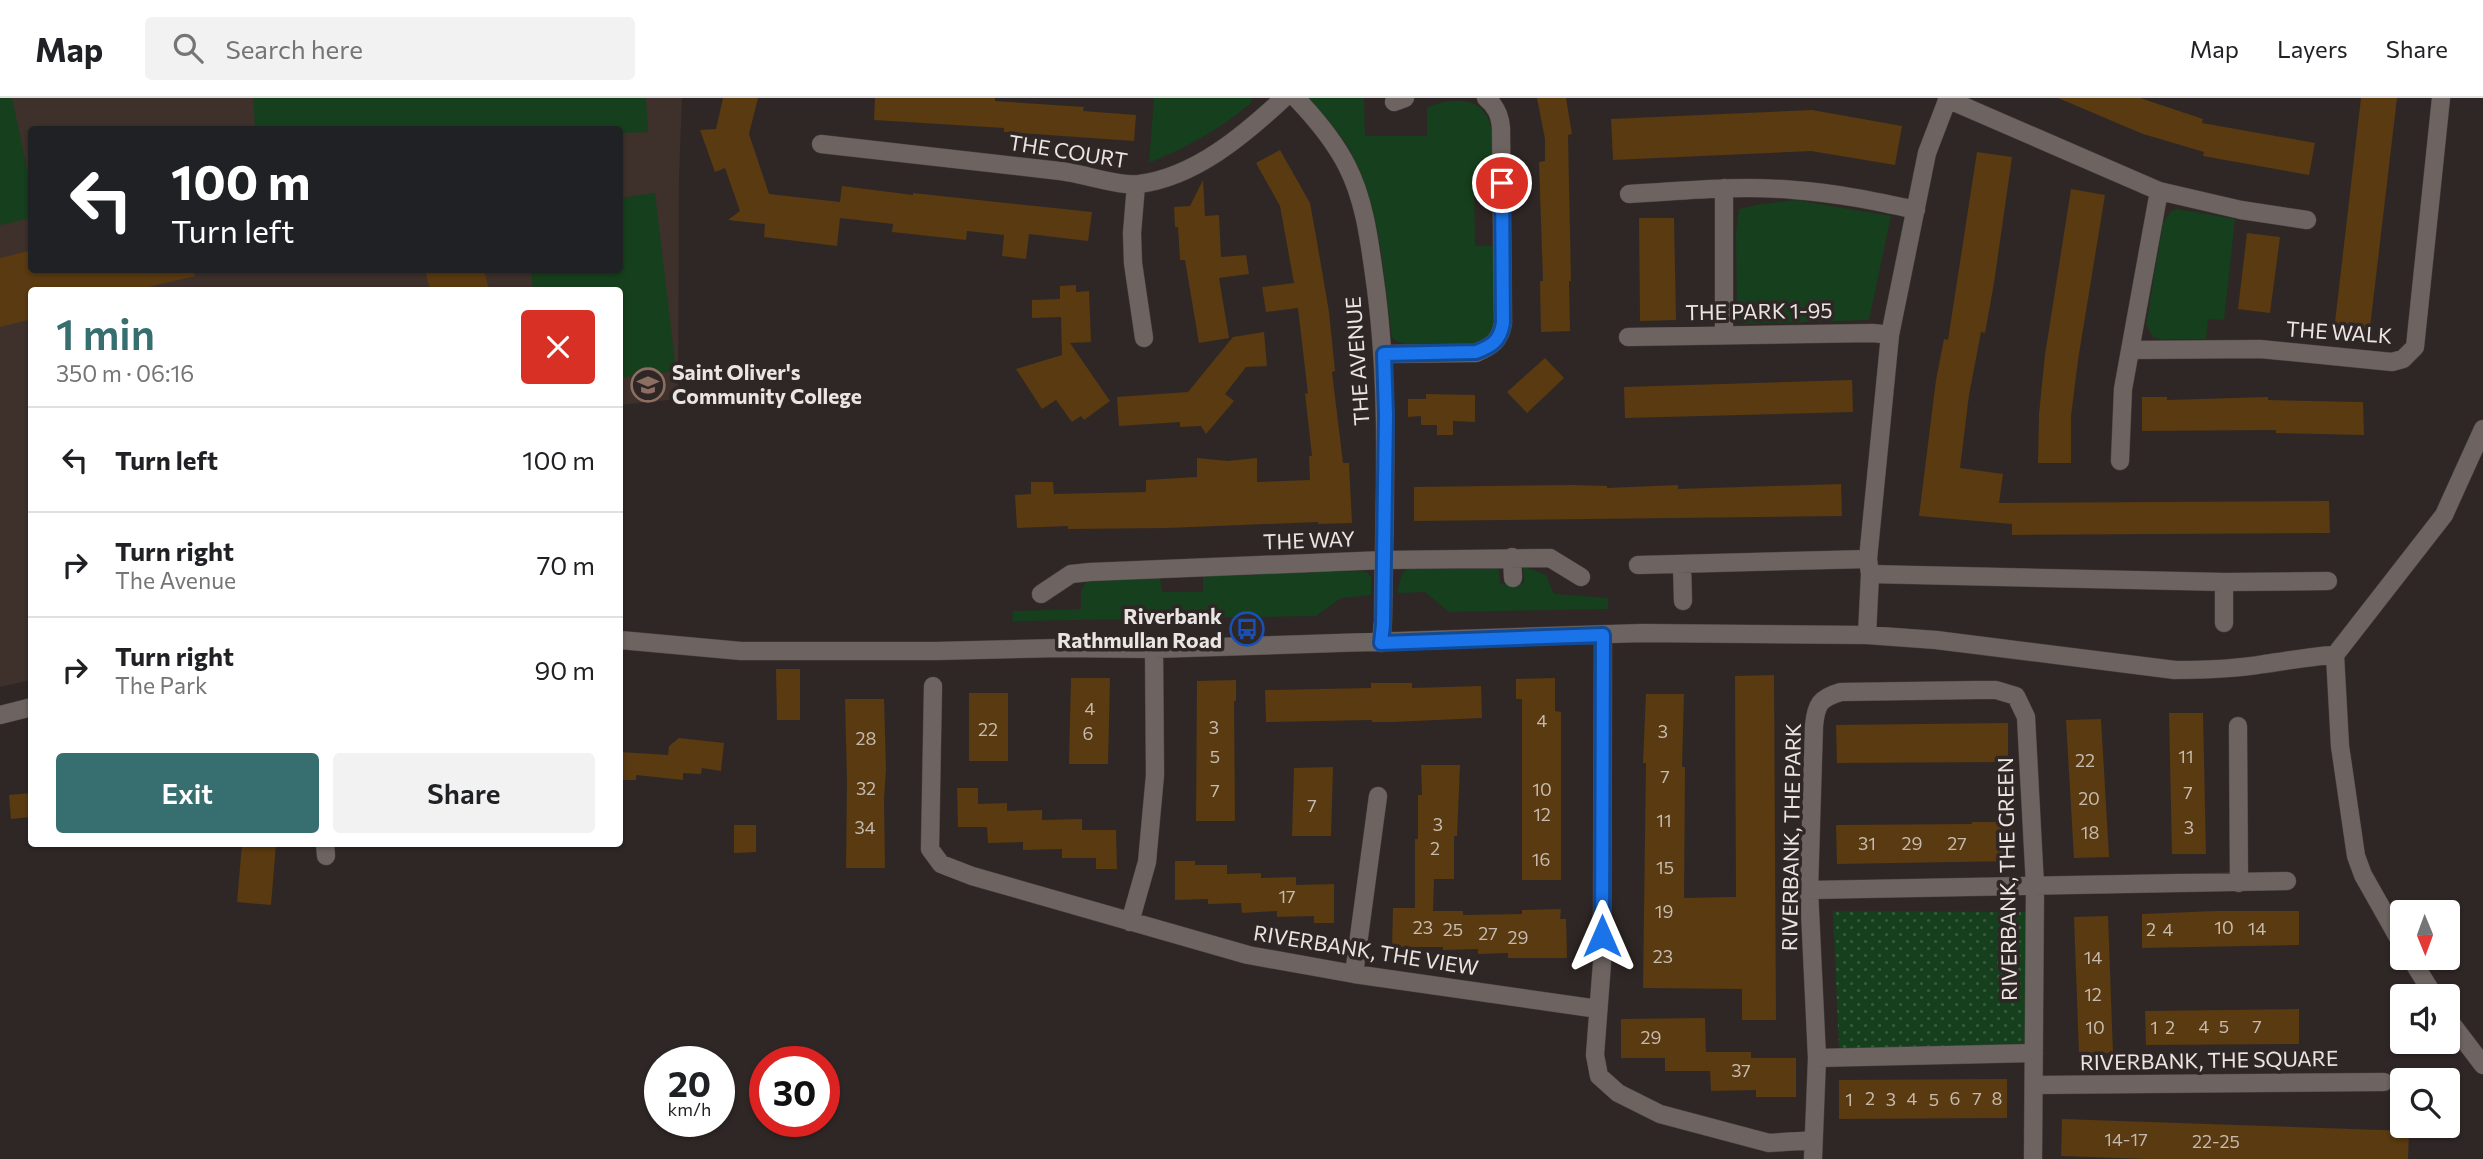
<!DOCTYPE html>
<html lang="en">
<head>
<meta charset="utf-8">
<style>
  :root { --surface:#fff; --page:#f2f2f2; --text:#202124; --muted:#757577; --line:#e0e0e0; --accent:#376e6f }
  body { margin:0; font-family:Commissioner,sans-serif; background:var(--page); color:var(--text); height:100vh; display:flex; flex-direction:column; font-size:26px; white-space:nowrap }
  * { box-sizing:border-box; margin:0 }
  p { font-size:23px; color:var(--muted) }
  .icon { flex:none; width:38px; height:38px; fill:none; stroke:currentColor; stroke-width:2; stroke-linecap:round; stroke-linejoin:round }
  .map { position:relative; flex:1; overflow:hidden }
  .drawer { position:absolute; left:28px; top:189px; width:595px; height:560px; display:flex; flex-direction:column; background:var(--surface); border-radius:7px; box-shadow:0 2px 5px #0004 }
  .drawer>* { flex:none }
  .top-card { position:absolute; left:28px; top:28px; width:595px; height:147px; border-radius:7px; box-shadow:0 2px 5px #0004; background:#202124; color:#fff; overflow:hidden }
  .needle { width:46px; rotate:179deg }
  .fabs { position:absolute; left:2390px; top:802px; display:grid; gap:14px }
  .fabs a { display:grid; place-items:center; width:70px; height:70px; border-radius:7px; background:var(--surface); box-shadow:0 2px 5px #0004; font-size:35px }
  .speed { position:absolute; left:644px; top:948px; display:flex; gap:14px; font-size:35px; font-weight:700; text-align:center }
  .speed>* { display:grid; place-content:center; width:91px; height:91px; border-radius:50%; background:var(--surface); box-shadow:0 2px 5px #0004; line-height:1 }
  .speed small { font-size:18px; font-weight:400 }
  .speed .limit { border:10px solid #d22; background:#fff; color:#111 }
  .pin { position:absolute; display:grid; place-items:center; width:60px; height:60px; color:#fff; margin:-30px; border:4px solid #fff; border-radius:50%; box-shadow:0 2px 7px #0007 }
  .me { position:absolute; width:77px; margin:-38px; rotate:0deg; stroke-linejoin:round; filter:drop-shadow(0 0 5px #0008) }
  .turn { display:flex; align-items:center; gap:24px; height:147px; padding:0 28px; font-size:32px }
  .turn .icon { width:91px; height:91px; stroke-width:2.5 }
  .turn b { display:block; font-size:49px; line-height:60px }
  .round { display:grid; place-items:center; flex:none; width:74px; height:74px; border-radius:7px; background:var(--page) }
  .headline { display:flex; align-items:center; justify-content:space-between; height:119px; padding:0 28px }
  h1 { font-size:42px; font-weight:600; line-height:52px; color:var(--accent) }
  .button { display:flex; gap:14px; margin-top:auto; padding:14px 28px }
  .button a { flex:1; height:80px; border-radius:7px; background:var(--accent); color:#fff; font-size:28px; font-weight:600; line-height:80px; text-align:center }
  .button a+a { background:var(--page); color:var(--text) }
  ul { padding:0; list-style:none }
  li { display:flex; align-items:center; gap:21px; height:105px; padding:0 28px; border-top:2px solid var(--line) }
  li div { flex:1 }
  li b { display:block; font-size:26px }
  li em { font-style:normal }
  header { display:flex; align-items:center; gap:42px; box-sizing:border-box; height:98px; padding:0 35px; background:var(--surface); border-bottom:2px solid var(--line) }
  header strong { font-size:33px }
  nav { display:flex; gap:38px; margin-inline-start:auto; font-size:24px }
  .search { width:490px; height:63px; background:var(--page); display:flex; align-items:center; gap:18px; box-sizing:border-box; padding:0 24px; border-radius:7px; color:var(--muted); font-size:26px }
  .map>svg:first-child { display:block }
</style>
</head>
<body>
<header>
<strong>Map</strong>
<div class="search"><svg class="icon" aria-label="search" viewBox="0 0 24 24"><circle cx="10" cy="10" r="6"/><path d="M15 15l6 6"/></svg>Search here</div>
<nav><a>Map</a><a>Layers</a><a>Share</a></nav>
</header>
<div class="map">
<svg width="2483" height="1061" viewBox="0 0 2483 1061">
  <defs>
    <pattern id="park-dots" width="8" height="8" patternUnits="userSpaceOnUse" patternTransform="scale(1.75)"><rect width="8" height="8" fill="#163f1d"/><path d="M2 2h.1M6 6h.1" fill="none" stroke="#385b3e" stroke-width="1.8" stroke-linecap="round"/></pattern>
  </defs>
  <rect width="100%" height="100%" fill="#2f2725"/>
  <path fill="#3e302b" fill-rule="evenodd" d="M0 0H682L679 80 678 301 620 307V192H32L31 582 0 589ZM32 32H620V172H32Z"/>
  <path fill="#163f1d" d="M0 0H12L31 89V120L0 127Z
    M253 0H646L648 34 620 35V32L255 31Z
    M1154 0H1252L1251 5C1219 32 1187 49 1149 65Z
    M1309 0H1364L1365 38H1427V10C1438 4 1448 3 1460 3 1500 4 1493 52 1494 80H1474L1475 148H1493L1495 226C1492 237 1485 242 1475 247L1405 246 1396 243 1392 239C1383 177 1381 106 1349 51 1338 32 1323 16 1309 0Z
    M655 95 676 273 620 280V192H533L531 172H620V100Z
    M1795 102 1891 118 1869 222 1745 226 1737 221 1736 135 1739 111 1757 107Z
    M2177 111 2235 121 2224 222 2208 221 2206 241H2160L2153 239 2146 227 2163 125 2171 113Z
    M1499 468 1500 486 1524 485 1523 468 1546 477 1554 496 1608 500V511L1449 514 1425 494 1397 495 1402 476 1409 469Z
    M1358 473 1366 474 1371 479V497L1341 500 1316 518 1012 523 1013 513 1081 511V493L1087 483 1093 481 1160 479 1162 494H1203V477Z"/>
  <path fill="url(#park-dots)" d="M1833 813 2027 814 2026 946 1839 952Z"/>
  <path fill="#593a11" d="M723 0H758L749 36 769 96 840 104 842 88 913 97V95L1092 114 1088 143 1029 136 1026 161 1002 158 1004 137 967 133 966 142 892 134 893 126 840 120 837 148 764 139 765 126 728 122 740 113 725 70 715 74 700 32 716 31Z
    M875 0H995V3L1084 9 1083 13 1136 17 1134 43 1004 34V30L874 22Z
    M1537 0H1566L1572 36 1568 37 1571 183H1569L1570 233 1541 234 1540 183H1543L1539 64 1545 63V41Z
    M2058 0H2140L2203 21 2202 25 2315 45 2309 77 2203 58 2204 54 2143 36Z
    M2361 0H2397L2369 238 2334 233Z
    M1812 12 1902 28 1895 67 1811 53 1613 62 1611 21Z
    M1280 52 1310 105 1316 138 1329 214 1335 273 1332 274 1343 365H1349L1352 425 1318 426V424L1167 430 1068 431V428L1017 430 1015 397 1031 396V384H1053L1054 396 1146 394V382L1197 379V360L1228 363 1257 360V384L1310 382 1309 358H1312L1305 295 1308 296 1298 210 1266 214 1262 189 1294 185 1280 108 1256 65Z
    M1977 54 2012 59 1994 185 1985 235 1981 234 1969 297 1960 370 2003 376 1999 405 2329 403 2330 435 2012 437V426L1919 418 1936 282 1944 241 1948 242Z
    M1203 82 1205 118 1219 117 1221 159 1246 157 1249 176 1219 180 1229 240 1199 245 1185 162H1180L1178 129H1175L1174 109 1190 108Z
    M2071 91 2105 97 2078 262 2071 318V365H2038L2039 316 2045 257Z
    M1639 120H1674L1676 222 1640 223Z
    M2247 135 2280 139 2270 215 2238 211Z
    M32 152V172H194L195 178 136 192H32V221L0 229V160Z
    M425 172H484L489 192H430Z
    M1076 187V194L1089 193 1091 244 1070 245 1110 303 1084 322 1081 318 1072 324 1056 302 1042 311 1016 271 1062 257 1061 219 1032 220V202L1060 201V188Z
    M1264 234 1267 268 1246 269 1225 296 1234 303 1206 336 1201 328 1180 329V324L1119 328 1117 299 1188 294 1233 239Z
    M1545 260 1564 280 1527 315 1507 294Z
    M1852 282 1853 314 1625 320 1624 289Z
    M1426 296 1475 297V324L1453 323V337H1437V327H1421V318L1408 319V301H1426Z
    M2142 299H2167V302L2268 299V302L2363 304 2364 337 2276 335V332L2142 333Z
    M1841 386 1842 418 1414 423V389L1572 387 1607 388V390L1678 387V391Z
    M776 571H800V622H777Z
    M1774 577 1776 922H1742V891L1643 890 1646 665H1643L1646 596H1684L1682 669H1685L1684 800 1736 799 1735 578Z
    M1071 580H1110L1108 666H1069Z
    M1555 580V613L1561 614V782H1522V601H1516V581Z
    M1236 582V603H1234L1235 723H1196L1197 583Z
    M1371 585H1412V590L1481 588 1482 620 1392 624H1372V622L1266 624 1265 592 1371 590Z
    M969 595H1008V663H969Z
    M845 601H884L886 671 884 701 885 770H846L847 682Z
    M2169 615H2203L2206 756H2172Z
    M2101 621 2109 759 2074 760 2066 622Z
    M2008 625V664L1837 665 1836 627Z
    M679 640 724 645 721 673 702 670 701 676 683 675V682L636 677V682H620V654L668 657 669 648Z
    M1421 667H1460L1457 738H1454V781H1434L1433 813H1463V817L1522 816V812L1561 811 1560 821H1566L1567 860H1508V855L1478 856V851L1443 852V849H1392L1393 810H1415V741H1418V697H1422Z
    M1333 669 1331 738H1292L1294 670Z
    M957 690H978V706L1007 705V713L1042 712V722L1082 721V732H1116L1117 771H1096V760H1062V751L1023 752V744L988 745 987 729H958Z
    M32 695V719L11 721 9 697Z
    M1972 724H2013V763L1837 766 1836 727 1972 726Z
    M734 727H756V754L734 755Z
    M242 746H276L271 807 237 804Z
    M1175 763H1195V767H1227V776L1261 775V780L1296 779V787L1334 786V825H1314V818L1277 819V813L1242 815 1241 805 1208 806V801L1175 802Z
    M2216 813H2299V847L2142 850V816Z
    M2108 818 2113 955 2079 956 2074 819Z
    M2299 911V946L2146 947 2145 913Z
    M1705 920 1706 954H1751V960H1796V999H1756V992L1711 993 1710 973H1665V960H1621V921Z
    M2007 981V1020L1839 1021V982Z
    M2062 1021 2409 1033 2408 1061H2146L2061 1058Z"/>
  <g fill="none" stroke-linecap="round" stroke-linejoin="round">
    <defs>
      <path id="street" d="M1296 0C1316 21 1334 42 1347 68 1364 101 1369 140 1374 176 1391 292 1384 407 1383 523L1381 545
        M1947 1 2159 93 2241 112 2307 122
        M1394 4 1405 0
        M821 46C900 55 980 64 1060 73 1080 75 1122 89 1139 86 1195 79 1244 37 1284 0
        M1136 87 1132 135 1133 165 1144 240
        M1724 90V237
        M1629 96C1684 93 1739 87 1794 92 1836 95 1875 103 1916 112
        M1628 239 1873 235 1890 237
        M2130 252 2260 251 2392 264 2403 261 2415 249 2441 0
        M1384 256 1476 255C1492 248 1500 243 1503 225L1501 30C1500 17 1496 8 1486 0
        M2120 363 2123 291 2159 93
        M1512 459 1513 480
        M1638 467 1868 461
        M1682 467 1683 503
        M1870 476 2224 484 2328 483
        M1041 496 1071 476 1090 474 1384 462 1550 460 1581 479
        M2224 525V484
        M1603 537 1602 865 1595 957 1599 978 1618 995 1660 1016 1769 1045 1813 1042
        M1867 537 1870 476 1868 461 1890 237 1927 55 1948 0
        M620 542 741 553H936L1061 550 1154 551 1642 535 1867 537 1936 542 2175 572C2205 572 2235 571 2264 566 2288 563 2311 558 2335 557L2444 417 2483 331
        M2335 557 2340 648 2356 758 2363 777 2403 848
        M933 588 930 751 941 766 972 778 1248 857 1354 876 1598 911
        M0 617 32 609
        M2238 628 2239 785
        M325 746 326 758
        M1809 792 2287 783
        M1130 824 1147 764 1155 677 1154 551
        M2410 859 2434 898
        M1354 876 1378 698
        M2448 921 2483 967
        M1817 960 2034 955
        M2034 987 2384 984
        M1813 1061 1817 960 1809 792 1814 628C1816 606 1820 600 1841 594L1977 592H1996L2016 598 2026 619 2035 788 2033 1061"/>
    </defs>
    <use href="#street" stroke="#4a4341" stroke-width="19"/>
    <use href="#street" stroke="#6d6461" stroke-width="18"/>
  </g>
  <g fill="none" stroke-linecap="round" stroke-linejoin="round">
    <defs>
      <path id="route" d="M1502 85 1503 225C1500 243 1492 248 1476 254L1384 256 1386 317 1383 527 1381 545 1603 537 1602 838"/>
    </defs>
    <use href="#route" stroke="#114b97" stroke-width="18"/>
    <use href="#route" stroke="#1a73e8" stroke-width="12"/>
  </g>
  <defs>
    <symbol id="school-ring" viewBox="-11 -11 22 22"><circle r="9.5" fill="#2f2725" stroke="#8d6e63" stroke-width="1.5"/><path d="M0-5L7-2L0 1L-7-2ZM-4 1L0 2.5L4 1V4Q0 6-4 4Z" fill="#8d6e63"/></symbol>
    <symbol id="bus-ring" viewBox="-11 -11 22 22"><circle r="9.5" fill="#2f2725" stroke="#1a4fb4" stroke-width="1.5"/><path d="M-5-6H5V4H4V6H2V4H-2V6H-4V4H-5ZM-3.5-4V0h7V-4ZM-3.5 1.2v1.5H-2V1.2ZM2 1.2v1.5H3.5V1.2Z" fill="#1a4fb4"/></symbol>
  </defs>
  <g fill-rule="evenodd">
    <use href="#school-ring" x="629" y="268" width="38" height="38"/>
    <use href="#bus-ring" x="1228" y="512" width="38" height="38"/>
  </g>
  <g text-anchor="middle" stroke-width="7" stroke-linejoin="round" paint-order="stroke">
    <g font-size="18" fill="#c6baae">
      <text x="1090" y="617">4</text>
      <text x="1542" y="629">4</text>
      <text x="1214" y="636">3</text>
      <text x="988" y="638">22</text>
      <text x="1663" y="640">3</text>
      <text x="1088" y="642">6</text>
      <text x="866" y="647">28</text>
      <text x="1215" y="665">5</text>
      <text x="2186" y="665">11</text>
      <text x="2085" y="669">22</text>
      <text x="1665" y="685">7</text>
      <text x="866" y="697">32</text>
      <text x="1542" y="698">10</text>
      <text x="1215" y="699">7</text>
      <text x="2188" y="701">7</text>
      <text x="2089" y="707">20</text>
      <text x="1312" y="714">7</text>
      <text x="1542" y="723">12</text>
      <text x="1664" y="729">11</text>
      <text x="1438" y="733">3</text>
      <text x="865" y="736">34</text>
      <text x="2189" y="736">3</text>
      <text x="2090" y="741">18</text>
      <text x="1867" y="752">31</text>
      <text x="1912" y="752">29</text>
      <text x="1957" y="752">27</text>
      <text x="1435" y="757">2</text>
      <text x="1541" y="768">16</text>
      <text x="1665" y="776">15</text>
      <text x="1287" y="805">17</text>
      <text x="1664" y="820">19</text>
      <text x="1423" y="836">23</text>
      <text x="2224" y="836">10</text>
      <text x="2257" y="837">14</text>
      <text x="1453" y="838">25</text>
      <text x="2151" y="838">2</text>
      <text x="2168" y="838">4</text>
      <text x="1488" y="842">27</text>
      <text x="1518" y="846">29</text>
      <text x="1663" y="865">23</text>
      <text x="2093" y="866">14</text>
      <text x="2093" y="903">12</text>
      <text x="2204" y="935">4</text>
      <text x="2224" y="935">5</text>
      <text x="2257" y="935">7</text>
      <text x="2095" y="936">10</text>
      <text x="2154" y="936">1</text>
      <text x="2170" y="936">2</text>
      <text x="1651" y="946">29</text>
      <text x="1741" y="979">37</text>
      <text x="1870" y="1007">2</text>
      <text x="1912" y="1007">4</text>
      <text x="1955" y="1007">6</text>
      <text x="1977" y="1007">7</text>
      <text x="1997" y="1007">8</text>
      <text x="1849" y="1008">1</text>
      <text x="1891" y="1008">3</text>
      <text x="1934" y="1008">5</text>
      <text x="2126" y="1048">14-17</text>
      <text x="2216" y="1050">22-25</text>
    </g>
    <g font-size="21" fill="#eae5e3" stroke="#2f2725">
      <text transform="translate(1068 54) rotate(9)" y="7">THE COURT</text>
      <text transform="translate(1759 214) rotate(-1)" y="7">THE PARK 1-95</text>
      <text transform="translate(2339 235) rotate(4)" y="7">THE WALK</text>
      <text transform="translate(1358 263) rotate(-94)" y="7">THE AVENUE</text>
      <text transform="translate(1309 443) rotate(-2)" y="7">THE WAY</text>
      <text transform="translate(1792 739) rotate(-89)" y="7">RIVERBANK, THE PARK</text>
      <text transform="translate(2008 781) rotate(-91)" y="7">RIVERBANK, THE GREEN</text>
      <text transform="translate(1366 853) rotate(9)" y="7">RIVERBANK, THE VIEW</text>
      <text transform="translate(2209 963) rotate(-1)" y="7">RIVERBANK, THE SQUARE</text>
    </g>
    <g font-size="21" font-weight="bold" fill="#eae5e3" stroke="#2f2725" text-anchor="start">
      <text x="672" y="282">Saint Oliver's<tspan x="672" dy="24">Community College</tspan></text>
      <text x="1222" y="526" text-anchor="end">Riverbank<tspan x="1222" dy="24">Rathmullan Road</tspan></text>
    </g>
  </g>
</svg>
<div class="fabs">
<a><svg class="needle" viewBox="-14 -14 28 28"><path d="M0-13l5 13h-10z" fill="#e53935"/><path d="M0 13l5-13h-10z" fill="#757577"/></svg></a>
<a><svg class="icon" aria-label="sound" viewBox="0 0 24 24"><path d="M4 9h4l5-4v14l-5-4H4zM17 9q2 3 0 6"/></svg></a>
<a><svg class="icon" aria-label="search" viewBox="0 0 24 24"><circle cx="10" cy="10" r="6"/><path d="M15 15l6 6"/></svg></a>
</div>
<div class="speed"><div>20<small>km/h</small></div><div class="limit">30</div></div>
<div class="pin" style="left:1502px;top:85px;background:#d93025"><svg class="icon" aria-label="arrive" viewBox="0 0 24 24"><path d="M6 21V4h12l-3 4 3 4H6"/></svg></div>
<svg class="me" style="left:1602px;top:838px" viewBox="-20 -20 40 40"><path d="M0-17L14 15 0 8-14 15z" fill="#1a73e8" stroke="#fff" stroke-width="4"/></svg>
<div class="top-card">
<div class="turn"><svg class="icon" aria-label="left" viewBox="0 0 24 24"><path d="M17 20v-9H6M10 6l-5 5 5 5"/></svg><div><b>100 m</b>Turn left</div></div>
</div>
<section class="drawer">
<div class="headline"><div><h1>1 min</h1><p>350 m · 06:16</p></div><a class="round" style="background:#d93025;color:#fff"><svg class="icon" aria-label="close" viewBox="0 0 24 24"><path d="M6 6l12 12M18 6L6 18"/></svg></a></div>
<ul>
<li><svg class="icon" aria-label="left" viewBox="0 0 24 24"><path d="M17 20v-9H6M10 6l-5 5 5 5"/></svg><div><b>Turn left</b></div><em>100 m</em></li>
<li><svg class="icon" aria-label="right" viewBox="0 0 24 24"><path d="M7 20v-9h11M14 6l5 5-5 5"/></svg><div><b>Turn right</b><p>The Avenue</p></div><em>70 m</em></li>
<li><svg class="icon" aria-label="right" viewBox="0 0 24 24"><path d="M7 20v-9h11M14 6l5 5-5 5"/></svg><div><b>Turn right</b><p>The Park</p></div><em>90 m</em></li>
</ul>
<div class="button"><a>Exit</a><a>Share</a></div>
</section>
</div>
</body>
</html>
